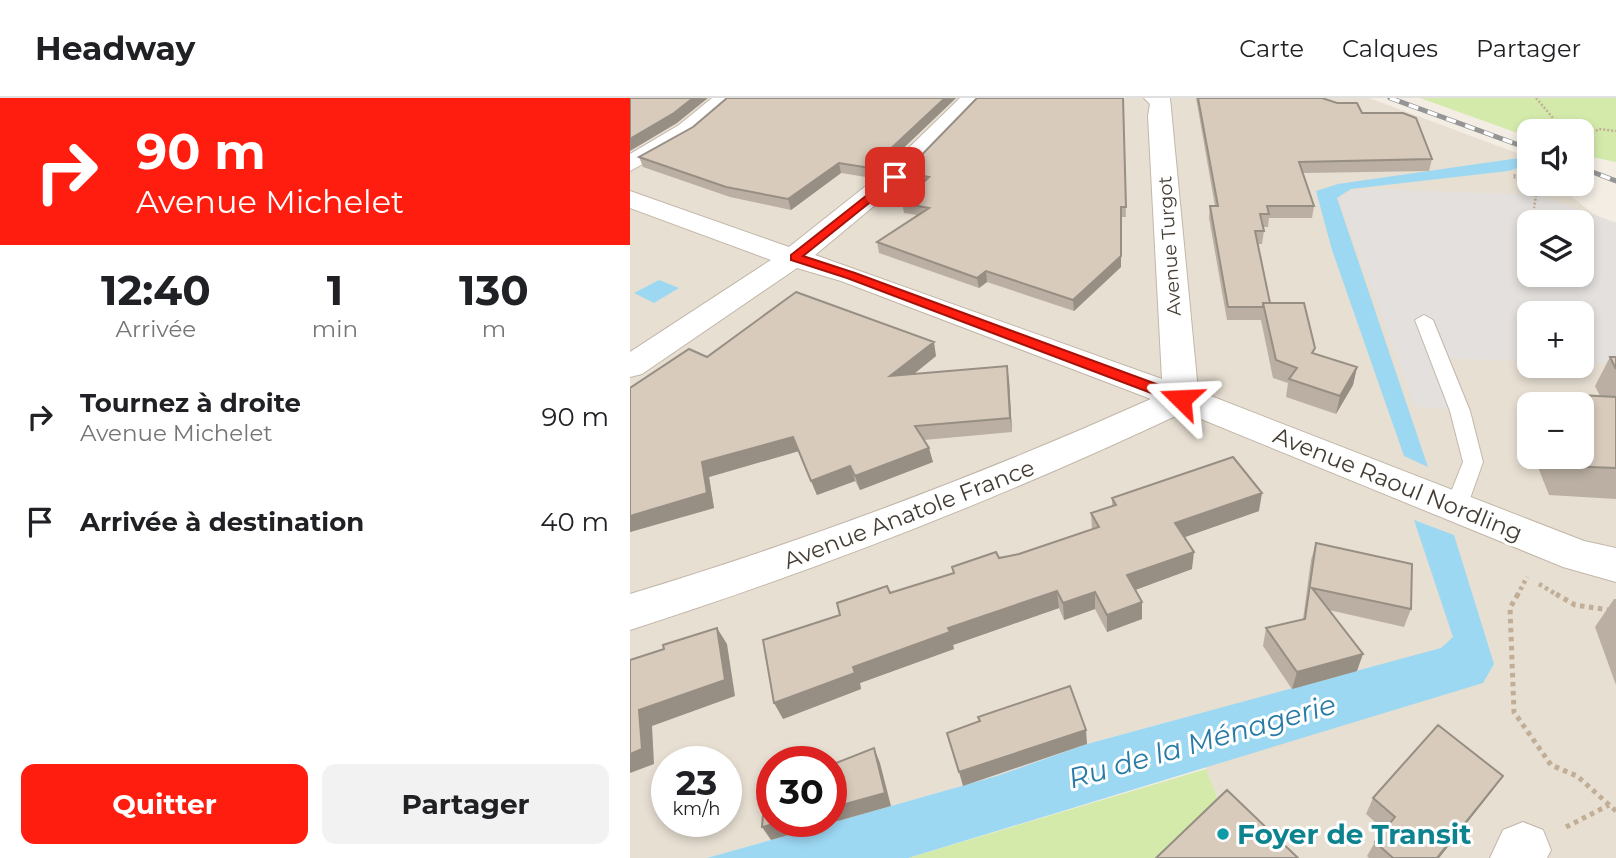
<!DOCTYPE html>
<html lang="fr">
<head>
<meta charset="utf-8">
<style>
  :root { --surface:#fff; --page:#f2f2f2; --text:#202124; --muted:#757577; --line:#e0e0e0; --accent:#ff1d0f }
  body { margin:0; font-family:Montserrat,sans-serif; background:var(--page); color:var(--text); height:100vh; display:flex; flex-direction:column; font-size:26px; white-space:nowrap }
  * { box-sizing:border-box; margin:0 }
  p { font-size:23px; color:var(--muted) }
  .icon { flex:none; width:38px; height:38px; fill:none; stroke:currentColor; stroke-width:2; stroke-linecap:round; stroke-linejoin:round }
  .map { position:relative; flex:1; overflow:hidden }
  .drawer { display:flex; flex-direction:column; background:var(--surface); width:630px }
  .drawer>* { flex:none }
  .guide { background:#ff1d0f; color:#fff; overflow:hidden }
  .controls { position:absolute; left:887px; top:21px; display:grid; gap:14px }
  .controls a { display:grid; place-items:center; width:77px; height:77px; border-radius:14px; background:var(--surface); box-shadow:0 4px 10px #0003; font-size:35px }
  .speed { position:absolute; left:21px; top:648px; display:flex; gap:14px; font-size:35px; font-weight:700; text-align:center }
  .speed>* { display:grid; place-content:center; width:91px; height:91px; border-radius:50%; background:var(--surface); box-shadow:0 4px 10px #0003; line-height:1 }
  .speed small { font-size:18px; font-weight:400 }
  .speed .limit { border:10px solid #d22; background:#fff; color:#111 }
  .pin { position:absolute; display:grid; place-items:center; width:60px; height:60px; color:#fff; margin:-30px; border-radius:14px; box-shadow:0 4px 10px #0006 }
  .me { position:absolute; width:77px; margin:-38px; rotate:291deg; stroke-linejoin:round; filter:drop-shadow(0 0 5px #0008) }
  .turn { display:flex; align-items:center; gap:24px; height:147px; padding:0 21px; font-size:32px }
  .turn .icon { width:91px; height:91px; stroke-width:2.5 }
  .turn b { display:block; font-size:49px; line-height:60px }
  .eta { display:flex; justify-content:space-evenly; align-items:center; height:119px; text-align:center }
  .eta b { font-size:42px; font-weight:700; line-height:49px }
  .cta { display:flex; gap:14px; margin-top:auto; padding:14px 21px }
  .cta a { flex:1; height:80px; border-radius:14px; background:var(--accent); color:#fff; font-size:28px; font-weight:700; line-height:80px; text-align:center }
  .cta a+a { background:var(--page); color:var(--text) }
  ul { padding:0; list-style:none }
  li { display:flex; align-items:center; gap:21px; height:105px; padding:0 21px }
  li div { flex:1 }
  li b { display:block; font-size:26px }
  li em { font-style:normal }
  header { display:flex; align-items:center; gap:42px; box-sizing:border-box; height:98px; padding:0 35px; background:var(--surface); border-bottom:2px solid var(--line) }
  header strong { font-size:33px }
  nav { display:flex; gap:38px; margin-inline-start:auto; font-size:24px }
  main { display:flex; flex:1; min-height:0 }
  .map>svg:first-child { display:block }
</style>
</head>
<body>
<header>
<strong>Headway</strong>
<nav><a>Carte</a><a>Calques</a><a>Partager</a></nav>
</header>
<main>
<section class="drawer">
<div class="guide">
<div class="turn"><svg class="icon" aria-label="right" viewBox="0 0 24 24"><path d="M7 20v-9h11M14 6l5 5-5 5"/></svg><div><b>90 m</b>Avenue Michelet</div></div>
</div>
<div class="eta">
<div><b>12:40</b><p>Arrivée</p></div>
<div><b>1</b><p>min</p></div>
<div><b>130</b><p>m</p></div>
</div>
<ul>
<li><svg class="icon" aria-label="right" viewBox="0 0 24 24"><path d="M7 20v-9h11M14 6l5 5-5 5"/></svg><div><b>Tournez à droite</b><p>Avenue Michelet</p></div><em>90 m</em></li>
<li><svg class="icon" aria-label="arrive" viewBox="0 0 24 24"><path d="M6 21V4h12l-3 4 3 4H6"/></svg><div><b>Arrivée à destination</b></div><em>40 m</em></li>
</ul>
<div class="cta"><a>Quitter</a><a>Partager</a></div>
</section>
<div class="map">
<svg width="986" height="760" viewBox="0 0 986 760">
  <rect width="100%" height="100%" fill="#f3ede4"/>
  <path fill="#e7dfd2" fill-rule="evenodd" d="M0 0H739L895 58 899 62 900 86H927L963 116 986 125V760H545L593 713 576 671 564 617 457 646 367 678 78 760H0ZM900 124H952V177H900ZM900 215H952V268H900ZM900 306H952V359H900ZM37 663H96V723H37ZM142 663H201V723H142Z"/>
  <path fill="#d3eaab" d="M790 0H986V64L952 57V33H900L899 39Z
    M576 671 593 713 545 760H278Z"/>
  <path fill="#e3e0dd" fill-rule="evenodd" d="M743 91 909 97 986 125V266L952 264V215H900L899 263 810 260 830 313 784 308 709 101 722 92ZM900 124H952V177H900Z"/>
  <path fill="#9dd8f3" d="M896 59 899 61V67L878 73 721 91 707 100 798 369 774 358 702 152 686 93 708 86Z
    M29 182 49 190 24 205 4 195Z
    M784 422 824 437 864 566 853 585 278 760H77L367 678 457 646 811 550 823 539Z"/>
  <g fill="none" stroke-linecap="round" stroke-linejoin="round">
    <defs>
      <path id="lane" d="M794 217 803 222 840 313 853 364 837 409 834 415H818L815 409 833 364 820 313 785 222Z"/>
      <path id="street" d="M82 0H106L65 37 0 73V56L49 27Z
        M330 0H353L274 83 185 157 532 281 518 18 520 6 514 0H540L568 293 954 443 986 450V484L933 469 554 314C374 399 190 471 0 532V496C178 442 351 377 521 301L211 183 167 170 12 276 0 279V254L141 162 0 110V93L159 149 256 72Z
        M893 724 913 732 921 752 917 760H860L873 732Z"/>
    </defs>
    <use href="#lane" stroke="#c2b7a9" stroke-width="2"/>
    <use href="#street" stroke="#c2b7a9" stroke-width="2"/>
    <path stroke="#c1ae97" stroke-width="2.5" stroke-dasharray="2 2" stroke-linecap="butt" d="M906 0 929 27 930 33
      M952 41 969 31 986 33
      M900 70 883 78 906 98 904 110"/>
    <path stroke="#c1ae97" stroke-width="4.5" stroke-dasharray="3.5 3.5" stroke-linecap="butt" d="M909 486 929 498
      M887 498 897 479"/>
    <path stroke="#c1ae97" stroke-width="5" stroke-dasharray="4.5 4.5" stroke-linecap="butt" d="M888 496 880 510 884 614 921 667 947 678 986 713
      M926 496 945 507 986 513
      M936 729 979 707"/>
    <use href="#lane" fill="#fff" fill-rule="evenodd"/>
    <use href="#street" fill="#fff" fill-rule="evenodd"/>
    <defs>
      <path id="rail" d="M760 0 900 51
        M952 70 986 83"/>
    </defs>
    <use href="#rail" stroke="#959595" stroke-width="5"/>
    <use href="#rail" stroke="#fff" stroke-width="3.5" stroke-dasharray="10" stroke-linecap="butt"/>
  </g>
  <path fill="#baafa2" d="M326 0 242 80 211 75 161 112 100 99 13 69 9 59Z
    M493 0 496 119H491V169L444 213 357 184 349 190 249 155 247 144 287 117 274 115 272 105 290 87 276 85 274 75Z
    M566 0H692L732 15 802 61 799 73 673 75 684 108 682 120H639L638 129H633L634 133 632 146H628L640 205 684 256 727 269 723 287 706 316 656 299 658 285 643 280 631 222H597L579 120 580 108H585Z
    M306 258 284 276 379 282 382 334 294 342 303 364 230 392 225 383 187 397 169 353 79 379 84 410 0 434V290L77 259Z
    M980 259H986V401L919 397 904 359H952V306H907L913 295 970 298 965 288Z
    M900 324V347L895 334Z
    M482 400 629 413 554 439 562 471 505 492 512 521 477 534 465 511 434 522 429 510 323 547 324 551 230 585 231 591 153 621 210 517 260 495 323 475 322 469 389 456 462 432 461 415 482 408Z
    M686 445 781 511 774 529 699 512 727 573 662 591 633 548 636 530 673 521 681 462Z
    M984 501H986V587L965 529Z
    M873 678 862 693 809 760H739L737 758 745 744 754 732 736 716 743 700Z"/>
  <path fill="#978e84" d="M63 0H78L47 25 0 53V41Z
    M315 0H326L242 80 240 70Z
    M209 65 211 75 161 112 158 101Z
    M491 158V169L444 213 443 202Z
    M356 173 357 184 349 190 347 180Z
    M304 244 306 258 264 292 260 278Z
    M377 268 379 282 382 334 380 320Z
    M727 269 723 287 706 316 710 298Z
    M163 339 169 353 79 379 84 410 0 434V418L72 364Z
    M299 350 303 364 230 392 225 378Z
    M220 368 225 383 187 397 181 383Z
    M632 395 629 413 544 443 545 425Z
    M564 454 562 471 497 495V477Z
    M427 493 429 510 323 547 324 551 230 585 231 591 153 621 144 605 223 569 318 530Z
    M465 494V511L434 522 433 505Z
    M512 504V521L477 534V517Z
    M87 530 97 546 105 598 22 628 24 666 0 675V656L9 612Z
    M733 556 727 573 662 591 667 574Z
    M456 632 457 646 333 688 329 674Z
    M244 650 250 665 261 708 141 742 132 729 155 723H201V710Z
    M873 678 862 693 809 760H807Z"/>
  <path fill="#d8cbbc" stroke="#978e84" stroke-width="2" d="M0 0H63L44 15 0 41Z
    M97 0H315L240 70 209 65 158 101 96 89 9 59 63 29Z
    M347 0H493L496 109H491V158L443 202 356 173 347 180 247 144 299 110 272 105 299 79 274 75Z
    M568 0H692L707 5H727L732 15H773L786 20 802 61 669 64 684 108H637L639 116H630L634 133H625L640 205H633V209H598L580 108H588Z
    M166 194 304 244 260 278 377 268 380 320 285 328 299 350 225 378 220 368 181 383 163 339 72 364 77 395 0 418V290L59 251 77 259Z
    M633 205H674L685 250 682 255 727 269 710 298 659 281 667 270 646 262Z
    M980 259H986V271Z
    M913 295 986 299V370L934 368 930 359H952V306H908V305L918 306Z
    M603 359 632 395 545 425 564 454 497 477 512 504 477 517 465 494 433 505 427 493 318 530 320 534 223 569 225 575 144 605 133 542 210 517 207 505 257 488 260 495 324 475 322 469 366 454 369 460 389 456 469 429 461 415 486 407 482 400Z
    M686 445 782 466 781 511 682 490 733 556 667 574 636 530 675 521Z
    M87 530 95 582 9 612 12 651 0 656V562L34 551 33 547Z
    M440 588 456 632 329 674 317 635 350 623 348 619Z
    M808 627 873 678 807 760H763L745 744 765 719 743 700Z
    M244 650 255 695 201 710V667Z
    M142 690V723H155L132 729 135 692Z
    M597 692 668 760H526Z"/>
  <path fill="#ff1d0f" stroke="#a6130a" stroke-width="2" d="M265 75 269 76V81L173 158 225 175 556 297V304H545L217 180 161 162V157Z"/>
  <circle fill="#0f9aa8" stroke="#fff" stroke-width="2.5" cx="593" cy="736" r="7"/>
  <g text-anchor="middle" stroke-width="6" stroke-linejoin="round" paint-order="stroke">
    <g font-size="19" fill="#453d34" stroke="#fff">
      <text transform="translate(539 148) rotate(-94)" y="7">Avenue Turgot</text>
    </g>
    <g font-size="23" fill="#453d34" stroke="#fff">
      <text transform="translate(768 386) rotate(22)" y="8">Avenue Raoul Nordling</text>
      <text transform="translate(279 416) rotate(-21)" y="8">Avenue Anatole France</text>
    </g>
    <g font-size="28" font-style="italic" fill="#277ba6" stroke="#fff">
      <text transform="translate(572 643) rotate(-16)" y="10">Ru de la Ménagerie</text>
    </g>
    <g font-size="28" font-weight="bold" fill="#0d838f" stroke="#fff" text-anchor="start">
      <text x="607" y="746">Foyer de Transit</text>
    </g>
  </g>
</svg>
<div class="controls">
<a><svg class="icon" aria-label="sound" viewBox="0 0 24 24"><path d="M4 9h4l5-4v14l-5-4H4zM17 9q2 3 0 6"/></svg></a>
<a><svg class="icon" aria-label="layers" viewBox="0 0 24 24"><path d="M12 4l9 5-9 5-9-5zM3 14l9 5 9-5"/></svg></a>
<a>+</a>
<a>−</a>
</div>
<div class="speed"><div>23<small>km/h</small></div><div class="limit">30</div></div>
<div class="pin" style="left:265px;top:79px;background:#d93025"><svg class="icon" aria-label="arrive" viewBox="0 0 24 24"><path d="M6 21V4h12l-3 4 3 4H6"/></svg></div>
<svg class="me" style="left:551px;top:301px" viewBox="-20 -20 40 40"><path d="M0-17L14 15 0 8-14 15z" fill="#ff1d0f" stroke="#fff" stroke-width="4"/></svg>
</div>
</main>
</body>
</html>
